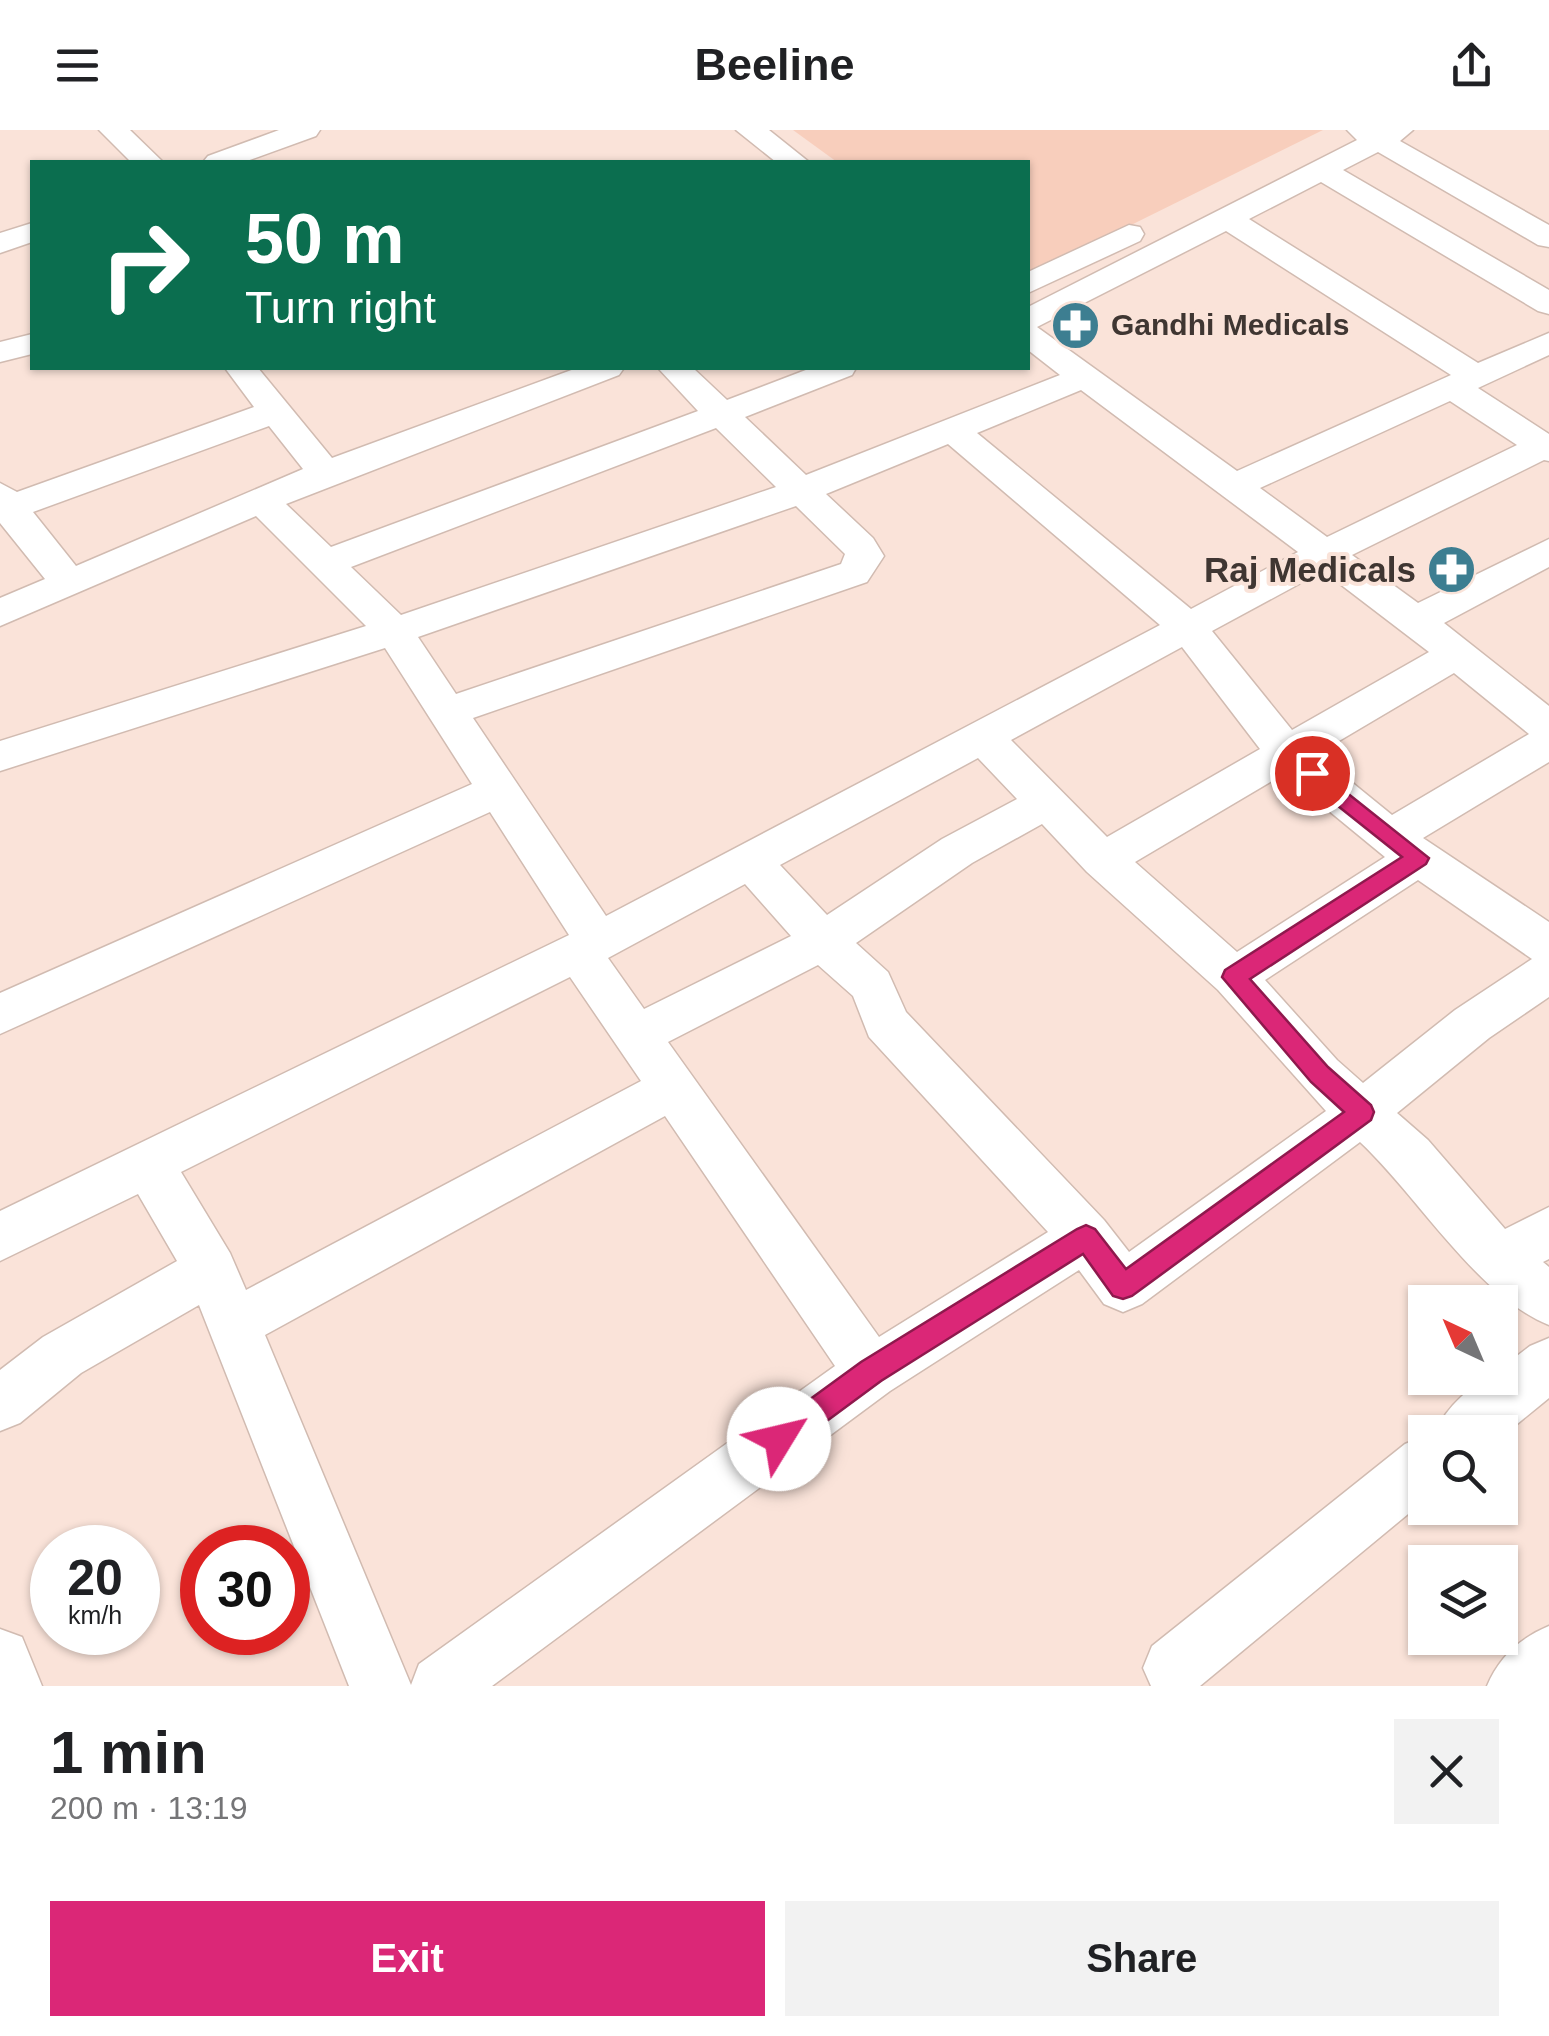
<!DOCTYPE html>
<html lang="en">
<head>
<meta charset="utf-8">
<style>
  :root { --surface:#fff; --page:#f2f2f2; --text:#202124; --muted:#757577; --accent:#db2777 }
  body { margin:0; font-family:Arial,sans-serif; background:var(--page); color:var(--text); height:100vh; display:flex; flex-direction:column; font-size:38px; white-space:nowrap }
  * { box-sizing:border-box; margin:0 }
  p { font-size:32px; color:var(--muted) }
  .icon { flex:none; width:55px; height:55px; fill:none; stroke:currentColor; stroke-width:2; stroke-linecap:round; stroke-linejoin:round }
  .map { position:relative; height:1556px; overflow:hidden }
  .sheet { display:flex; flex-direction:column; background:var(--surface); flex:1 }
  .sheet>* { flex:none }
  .guide { position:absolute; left:30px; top:30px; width:1000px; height:210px; border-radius:0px; box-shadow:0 2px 8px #0004; background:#0b6e4f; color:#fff; overflow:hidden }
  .needle { width:65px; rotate:316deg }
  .buttons { position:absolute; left:1408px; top:1155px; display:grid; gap:20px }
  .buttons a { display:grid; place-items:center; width:110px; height:110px; border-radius:0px; background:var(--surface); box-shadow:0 2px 8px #0004; font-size:50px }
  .speed { position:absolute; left:30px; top:1395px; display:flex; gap:20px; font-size:50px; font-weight:700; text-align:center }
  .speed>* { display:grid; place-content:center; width:130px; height:130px; border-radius:50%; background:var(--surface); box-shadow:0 2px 8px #0004; line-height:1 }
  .speed small { font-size:25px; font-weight:400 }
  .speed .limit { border:15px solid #d22; background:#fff; color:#111 }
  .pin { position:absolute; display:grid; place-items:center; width:85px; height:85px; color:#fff; margin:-42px; border:5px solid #fff; border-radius:50%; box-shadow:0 2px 10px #0007 }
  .me { position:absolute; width:110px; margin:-55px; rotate:54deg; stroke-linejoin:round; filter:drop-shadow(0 0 8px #0008) }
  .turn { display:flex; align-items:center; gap:35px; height:210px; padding:0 50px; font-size:45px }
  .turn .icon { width:130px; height:130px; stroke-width:2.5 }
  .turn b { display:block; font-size:70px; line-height:85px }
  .round { display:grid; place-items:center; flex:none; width:105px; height:105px; border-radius:0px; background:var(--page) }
  .overview { display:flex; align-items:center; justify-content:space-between; height:170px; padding:0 50px }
  h1 { font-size:60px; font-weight:800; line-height:75px }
  .cta { display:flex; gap:20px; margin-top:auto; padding:20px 50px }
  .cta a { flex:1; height:115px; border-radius:0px; background:var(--accent); color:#fff; font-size:40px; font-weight:800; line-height:115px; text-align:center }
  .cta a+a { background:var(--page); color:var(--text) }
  header { display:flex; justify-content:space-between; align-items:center; height:130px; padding:0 50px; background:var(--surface); font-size:45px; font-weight:800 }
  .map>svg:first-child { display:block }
</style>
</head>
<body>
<header><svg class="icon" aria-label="menu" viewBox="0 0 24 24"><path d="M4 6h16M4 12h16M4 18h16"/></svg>Beeline<svg class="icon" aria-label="share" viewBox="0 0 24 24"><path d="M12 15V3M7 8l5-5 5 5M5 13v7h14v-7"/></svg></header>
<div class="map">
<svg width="1549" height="1556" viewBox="0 0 1549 1556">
  <rect width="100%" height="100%" fill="#fae3d9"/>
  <path fill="#f8cebc" d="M793 0H1323L1028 146V32H837Z"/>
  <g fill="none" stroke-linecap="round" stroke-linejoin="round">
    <defs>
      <path id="minor" d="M99 0H130L163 32H131Z
        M279 0H320L316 6 244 32H203L208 26Z
        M736 0H769L809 32H776Z
        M1347 0H1413L1400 11 1549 95V117L1538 115 1378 22 1343 40 1549 160V184L1538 181 1321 52 1249 89 1478 233 1549 203V225L1478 258 1549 304V331L1544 330 1352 425 1418 473 1549 409V437L1444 493 1549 576V632L1423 708 1549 792V867L1489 908 1397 983 1428 1010 1505 1099 1549 1077V1129L1543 1132 1549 1137V1195C1478 1167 1417 1065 1360 1012L1142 1174 1123 1182 1104 1174 1079 1140 890 1261 492 1556H349L199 1175 81 1243 20 1293 0 1301V1240L43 1207 177 1131 138 1064 0 1131V1081L569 805 490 682 0 904V863L472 654 385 518 0 641V611L366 496 256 386 0 496V468L45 449 0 393V353L17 362 254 277 225 238H258L332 328 577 238H624L619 245 286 374 331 417 698 281 658 238H693L727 270 811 238H856L852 245 745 287 806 345 1060 245 1028 220V177L1357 10ZM1226 101 1451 245 1237 341 1037 197ZM1081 260 1298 422 1191 479 977 303ZM1450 271 1517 315 1327 407 1260 358ZM269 296 303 339 76 436 33 382ZM716 298 776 357 401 485 351 437ZM948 314 1160 495 606 786 473 588 867 452 884 426 873 408 826 364ZM796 376 845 424 841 434 456 564 418 507ZM1323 441 1429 522 1292 600 1212 501ZM1182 517 1260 619 1107 707 1011 610ZM1454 543 1529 604 1392 685 1317 624ZM978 628 1017 669 942 709 827 785 780 735ZM1284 644 1385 727 1237 822 1135 732ZM1042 694 1087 742 1218 860 1326 981 1129 1122 1104 1090 906 882 888 842 856 813 972 733ZM1418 750 1532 829 1455 880 1363 953 1337 930 1265 850ZM745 754 791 806 644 879 608 828ZM818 835 853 866 869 907 1048 1102 879 1207 668 912ZM570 847 641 951 246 1160 230 1123 181 1042ZM665 986 835 1236 419 1534 411 1555 265 1205Z
        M32 93V112L0 123V103Z
        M1129 95 1140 97 1144 104 1140 111 1028 163V142Z
        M32 204V224L0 232V212Z
        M1549 1208V1268L1500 1308V1302H1436C1444 1280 1474 1248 1500 1248V1239L1530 1216Z
        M1425 1306V1370L1200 1556H1151L1143 1538 1152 1516 1405 1314Z
        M1549 1496V1556H1487C1499 1527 1520 1508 1549 1496Z
        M0 1499 22 1507 42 1556H0Z"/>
    </defs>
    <use href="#minor" stroke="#d1bbb1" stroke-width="3"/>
    <use href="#minor" fill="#fff" fill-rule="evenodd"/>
  </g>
  <path fill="#db2777" stroke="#8e194d" stroke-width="2.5" d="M1312 635 1429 728 1426 734 1250 849 1328 937 1371 975 1374 982 1371 990 1132 1166 1123 1169 1113 1166 1083 1124 881 1251 789 1319 779 1323 769 1319 765 1309 769 1299 861 1232 1077 1099 1086 1095 1095 1099 1126 1139 1344 982 1311 952 1222 847 1225 840 1402 727 1304 649 1301 643Z"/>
  <defs>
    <symbol id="pharmacy-disc" viewBox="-11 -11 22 22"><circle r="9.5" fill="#3d7e91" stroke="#fae3d9"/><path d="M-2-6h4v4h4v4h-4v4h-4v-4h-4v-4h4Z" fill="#fff"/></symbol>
  </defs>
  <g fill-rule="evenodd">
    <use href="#pharmacy-disc" x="1048" y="168" width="55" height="55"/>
    <use href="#pharmacy-disc" x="1424" y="412" width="55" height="55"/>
  </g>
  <g text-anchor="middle" stroke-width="8" stroke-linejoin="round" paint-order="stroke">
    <g font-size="30" font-weight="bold" fill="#3f3632" stroke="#fae3d9" text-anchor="start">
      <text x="1111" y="205">Gandhi Medicals</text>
    </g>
    <g font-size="35" font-weight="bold" fill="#3f3632" stroke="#fae3d9" text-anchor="end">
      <text x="1416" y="452">Raj Medicals</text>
    </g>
  </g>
</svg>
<div class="buttons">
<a><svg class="needle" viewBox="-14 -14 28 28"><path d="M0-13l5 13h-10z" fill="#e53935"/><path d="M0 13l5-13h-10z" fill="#757577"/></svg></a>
<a><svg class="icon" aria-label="search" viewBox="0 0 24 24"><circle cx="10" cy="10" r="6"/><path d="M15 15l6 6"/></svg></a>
<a><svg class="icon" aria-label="layers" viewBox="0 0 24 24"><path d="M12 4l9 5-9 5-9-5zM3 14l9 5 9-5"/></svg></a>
</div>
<div class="speed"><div>20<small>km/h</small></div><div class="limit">30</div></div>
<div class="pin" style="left:1312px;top:643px;background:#d93025"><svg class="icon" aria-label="arrive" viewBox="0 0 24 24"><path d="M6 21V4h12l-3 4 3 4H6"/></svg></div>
<svg class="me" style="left:779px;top:1309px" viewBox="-20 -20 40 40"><circle r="19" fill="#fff"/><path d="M0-13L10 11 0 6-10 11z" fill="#db2777"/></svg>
<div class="guide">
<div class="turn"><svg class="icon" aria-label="right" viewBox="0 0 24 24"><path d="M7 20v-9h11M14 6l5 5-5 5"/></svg><div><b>50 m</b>Turn right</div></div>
</div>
</div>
<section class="sheet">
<div class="overview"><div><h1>1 min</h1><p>200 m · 13:19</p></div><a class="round"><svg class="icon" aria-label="close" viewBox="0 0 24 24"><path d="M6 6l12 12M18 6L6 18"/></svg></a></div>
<div class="cta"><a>Exit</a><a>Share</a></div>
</section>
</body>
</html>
